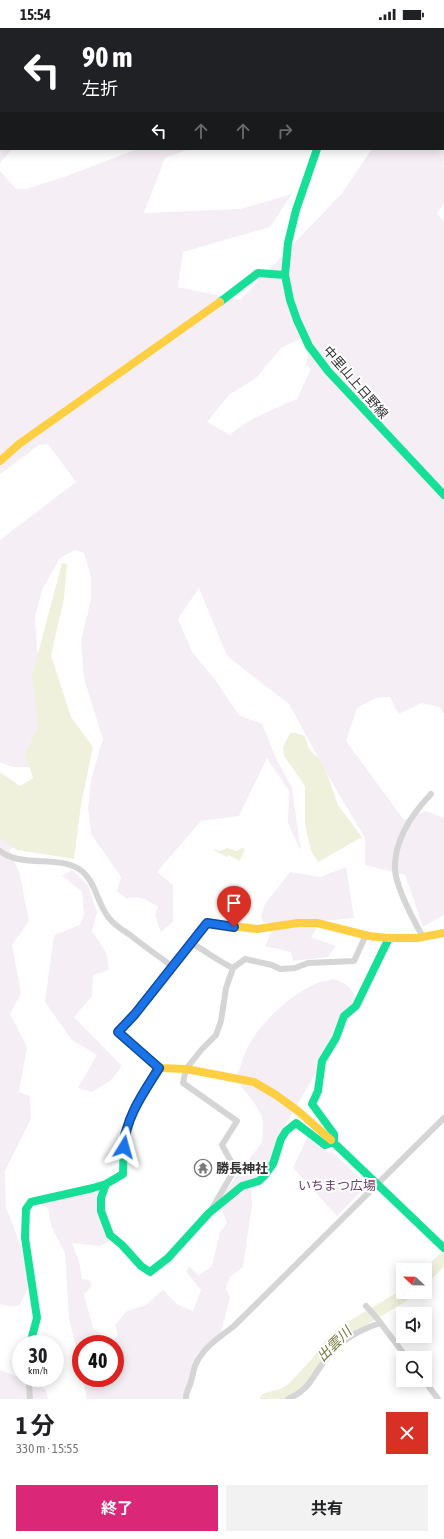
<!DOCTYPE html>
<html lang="ja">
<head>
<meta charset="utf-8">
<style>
  :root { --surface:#fff; --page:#f2f2f2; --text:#202124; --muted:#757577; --accent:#db2777 }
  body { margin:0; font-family:"Asap Condensed","Noto Sans JP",sans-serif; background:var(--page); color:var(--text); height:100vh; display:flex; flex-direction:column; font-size:15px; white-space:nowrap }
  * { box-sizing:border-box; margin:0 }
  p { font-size:13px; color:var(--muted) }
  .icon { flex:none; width:22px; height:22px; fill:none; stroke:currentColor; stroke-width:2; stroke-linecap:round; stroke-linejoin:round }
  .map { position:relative; height:1371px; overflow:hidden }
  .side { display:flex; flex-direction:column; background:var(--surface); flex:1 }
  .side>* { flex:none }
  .banner { position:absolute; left:0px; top:0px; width:444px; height:122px; box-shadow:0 2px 10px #0003; background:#202124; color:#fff; overflow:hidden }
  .needle { width:26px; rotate:292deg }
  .controls { position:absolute; left:396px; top:1235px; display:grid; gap:8px }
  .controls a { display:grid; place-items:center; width:36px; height:36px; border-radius:0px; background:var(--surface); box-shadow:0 2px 10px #0003; font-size:20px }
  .speed { position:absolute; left:12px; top:1307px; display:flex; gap:8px; font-size:20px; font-weight:700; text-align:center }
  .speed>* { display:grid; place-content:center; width:52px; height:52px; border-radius:50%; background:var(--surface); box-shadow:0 2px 10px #0003; line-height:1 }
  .speed small { font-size:10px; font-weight:400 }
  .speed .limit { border:6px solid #d22; background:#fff; color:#111 }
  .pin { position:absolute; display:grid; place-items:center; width:34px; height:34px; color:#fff; margin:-41px -17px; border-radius:50% 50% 50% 0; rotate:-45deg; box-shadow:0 0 4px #0007 }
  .pin .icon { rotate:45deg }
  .me { position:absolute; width:44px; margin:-22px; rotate:8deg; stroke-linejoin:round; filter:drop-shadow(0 0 3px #0008) }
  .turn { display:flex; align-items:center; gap:14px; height:84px; padding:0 16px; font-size:18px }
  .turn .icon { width:52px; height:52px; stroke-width:2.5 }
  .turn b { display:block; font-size:28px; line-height:34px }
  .lanes { display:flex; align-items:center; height:38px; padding:0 16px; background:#0003; justify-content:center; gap:20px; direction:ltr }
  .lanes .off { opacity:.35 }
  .round { display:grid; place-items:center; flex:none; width:42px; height:42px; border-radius:0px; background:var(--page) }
  .head { display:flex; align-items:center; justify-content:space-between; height:68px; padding:0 16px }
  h1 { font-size:24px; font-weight:700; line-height:30px }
  .button { display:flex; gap:8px; margin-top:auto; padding:8px 16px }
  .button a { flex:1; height:46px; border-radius:0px; background:var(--accent); color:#fff; font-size:16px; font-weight:700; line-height:46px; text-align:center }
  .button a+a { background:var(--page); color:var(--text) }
  .status { display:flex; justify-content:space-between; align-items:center; height:28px; padding:0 20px; background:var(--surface); direction:ltr }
  .status svg { height:11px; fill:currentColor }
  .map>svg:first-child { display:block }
</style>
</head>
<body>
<div class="status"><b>15:54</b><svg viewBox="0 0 49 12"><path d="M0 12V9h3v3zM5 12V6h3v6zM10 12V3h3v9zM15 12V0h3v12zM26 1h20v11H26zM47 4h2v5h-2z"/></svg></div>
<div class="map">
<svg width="444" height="1371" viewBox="0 0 444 1371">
  <rect width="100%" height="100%" fill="#fff"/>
  <path fill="#f5eef4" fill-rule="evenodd" d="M0 0H191L1 1V121H12L0 135Z
    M444 90V136L443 137 444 139V175L437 186 444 193V686L439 679 422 675 398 686 390 669 376 670 357 680 346 713 404 792 426 783 444 790V887L423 899 405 847 365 837V810L326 744 289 676 227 628 199 560 178 591 192 624 216 653 239 687 262 696 276 730 292 760 301 824 288 795 289 763 267 730 239 788 201 793 157 844 173 857V894L161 904 155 887 158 879C148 872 139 866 127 871L117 863 121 849 91 806 88 780 91 752 103 711 84 651 81 613 91 571V549L84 525 75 522 60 530 43 560 35 588 37 620 45 682 38 739H13L0 734V512L76 454 48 416 39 417 0 446V143L16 161H26L67 148 135 122V121H189L165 130 144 185 240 181 292 166 270 199 183 224 178 259 240 272 342 165 372 121H443ZM300 311 308 328 306 337 311 341 297 371C274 381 248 390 230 407L207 394 229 367 256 350 281 320Z
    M0 804 27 810 9 822 19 843 29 893 12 917 21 965 10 986 27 1019 19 1064 30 1068 31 1091 5 1143 6 1179 33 1250 19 1278H7L0 1276Z
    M346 839 354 890 322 893 311 909 336 918 328 929 293 933 291 924 265 918 275 896 263 894 261 888 265 876 290 844 320 849Z
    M72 842 88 857 97 884 92 903 106 924 109 942 93 947 92 968 74 989 122 1038 110 1053 92 1064 78 1060 97 1027 72 1012 45 974 54 907 80 897 84 886 82 864 62 848Z
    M333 951C347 955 352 961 358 974L280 1106V1133L258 1150 251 1153 252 1178 243 1239 230 1249 226 1260 230 1270 221 1304 197 1326 183 1370V1371H87L83 1350H115V1316H81V1340L69 1291 65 1225 52 1200 48 1180 40 1176C55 1167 81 1164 99 1164L100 1183 110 1213 100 1218 72 1215 79 1233 82 1251 89 1252 92 1258 84 1266 93 1300 111 1315 118 1307 115 1297 127 1283 146 1277 163 1262 177 1276 193 1283 201 1262 186 1244 189 1238 199 1247 212 1238 220 1204 227 1195 218 1173 262 1114 263 1096 262 1088 253 1073 243 1061 237 1049C241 1036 246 1019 255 1007 269 987 293 966 315 956 321 953 327 953 333 951Z
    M307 1110 329 1125 331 1123 367 1157 337 1188 293 1140Z
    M0 1342 37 1356 46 1362 48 1371H0Z"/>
  <path fill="#f0f1dd" d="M62 535 67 536 64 571 51 627 71 689 93 719 81 777 74 831 17 822 0 810V744L20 758 33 750 25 726 38 699 32 648Z
    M290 705H296L305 708 309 721 320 732 328 748 338 777 362 809 318 834 311 823 305 797V758L284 728 283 719Z
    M227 820 237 823 241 820 245 821 240 833 228 827 227 829 213 822 214 821 221 823Z"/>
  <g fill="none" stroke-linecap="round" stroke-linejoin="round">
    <path stroke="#f0f1dd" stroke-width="12" d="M425 1249 444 1230
      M266 1371 284 1366 293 1360 317 1334 329 1317 344 1303 400 1270 407 1264"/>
    <path stroke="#d5d5d5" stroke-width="6" d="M0 823C22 840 57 827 79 841 96 852 97 876 109 890 115 898 123 902 130 907 144 918 158 928 172 938
      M423 909C414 893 396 860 395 841 394 812 412 786 431 766
      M191 915C206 923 218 933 233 940
      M211 1182 235 1141 222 1117 237 1093 183 1055 186 1041 202 1021 216 1007 221 993 226 960 233 940 245 931 272 937 280 941 295 940 308 935 354 933 366 907
      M366 1278 376 1289 407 1330
      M27 1350 29 1356 30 1371
      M424 1352 438 1371
      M186 1371C185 1364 190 1360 191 1353 193 1348 193 1343 195 1338 202 1320 220 1309 234 1298L444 1090
      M288 1371C311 1361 312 1348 326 1331 341 1312 357 1303 380 1295"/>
    <path stroke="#16e098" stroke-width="8" d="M357 1 358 0
      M317 121 296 182 288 215 285 247 290 272 297 292 309 318 328 343 444 467
      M220 274 258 245 285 247
      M331 1112 444 1220
      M334 1114V1106L312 1076 318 1063 322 1033 336 1010 344 988 356 978 389 910
      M106 1156 101 1170V1183L110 1207 122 1217 141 1238 150 1244 168 1230 209 1185 242 1158 259 1153 265 1147 273 1136 281 1111 286 1103 296 1095 325 1117 334 1114
      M30 1316 37 1290 25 1210 26 1181 31 1174 93 1160 106 1156 123 1146 124 1106 136 1078 159 1040"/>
    <path stroke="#ffcf43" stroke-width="8" d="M0 433 19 416 220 274
      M193 913 207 895 257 901 298 895H317L369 908 387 910H417L444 905
      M131 1016 159 1040 186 1041 254 1054 276 1067 298 1083 331 1112"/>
    <path stroke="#f24e42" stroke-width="8" d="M131 1016 118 1004 135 986 193 913"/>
  </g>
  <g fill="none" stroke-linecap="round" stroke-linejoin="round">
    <defs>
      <path id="route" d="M124 1119C125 1090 144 1064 159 1040L118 1004 135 986 207 895 234 899"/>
    </defs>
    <use href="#route" stroke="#114b97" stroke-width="10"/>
    <use href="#route" stroke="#1a73e8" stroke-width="7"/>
  </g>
  <defs>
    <symbol id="temple-ring" viewBox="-11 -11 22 22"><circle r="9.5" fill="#fff" stroke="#797979" stroke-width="1.5"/><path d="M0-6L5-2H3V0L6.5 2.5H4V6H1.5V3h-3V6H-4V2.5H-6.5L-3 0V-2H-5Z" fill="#797979"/></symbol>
  </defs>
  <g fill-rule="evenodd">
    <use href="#temple-ring" x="193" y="1130" width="20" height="20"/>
  </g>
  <g text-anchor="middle" stroke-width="4" stroke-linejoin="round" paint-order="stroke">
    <g font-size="13" fill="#313131" stroke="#fff">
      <text transform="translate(356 354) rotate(49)" y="5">中里山上日野線</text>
    </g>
    <g font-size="13" font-weight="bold" fill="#313131" stroke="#fff" text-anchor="start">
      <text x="216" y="1145">勝長神社</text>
    </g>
    <g font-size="13" fill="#6b4063" stroke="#fff">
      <text x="337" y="1162">いちまつ広場</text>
    </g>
    <g font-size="14" font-style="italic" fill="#747639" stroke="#fff">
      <text transform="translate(334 1316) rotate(-45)" y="5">出雲川</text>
    </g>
  </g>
</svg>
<div class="controls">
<a><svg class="needle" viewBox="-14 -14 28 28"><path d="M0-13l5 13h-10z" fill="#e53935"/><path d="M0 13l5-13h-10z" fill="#757577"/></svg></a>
<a><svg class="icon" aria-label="sound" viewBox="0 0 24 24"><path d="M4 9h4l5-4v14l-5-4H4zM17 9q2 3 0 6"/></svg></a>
<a><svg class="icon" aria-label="search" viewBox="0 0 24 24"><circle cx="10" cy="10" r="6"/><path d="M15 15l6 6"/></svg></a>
</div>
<div class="speed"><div>30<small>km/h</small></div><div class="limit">40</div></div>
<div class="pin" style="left:234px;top:899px;background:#d93025"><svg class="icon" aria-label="arrive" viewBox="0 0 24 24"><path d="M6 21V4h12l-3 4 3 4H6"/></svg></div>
<svg class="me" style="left:124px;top:1119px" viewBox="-20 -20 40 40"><path d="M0-17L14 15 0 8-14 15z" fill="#1a73e8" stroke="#fff" stroke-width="4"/></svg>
<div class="banner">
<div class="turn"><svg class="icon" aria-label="left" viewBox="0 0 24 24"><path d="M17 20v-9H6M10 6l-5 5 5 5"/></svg><div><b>90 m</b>左折</div></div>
<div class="lanes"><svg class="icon" aria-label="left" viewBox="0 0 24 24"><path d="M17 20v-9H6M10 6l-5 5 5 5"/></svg><svg class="icon off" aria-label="ahead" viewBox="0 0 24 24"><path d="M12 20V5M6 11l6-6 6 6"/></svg><svg class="icon off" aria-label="ahead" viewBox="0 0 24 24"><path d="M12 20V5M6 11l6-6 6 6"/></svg><svg class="icon off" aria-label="right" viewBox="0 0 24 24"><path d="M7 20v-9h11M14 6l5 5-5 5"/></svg></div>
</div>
</div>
<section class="side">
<div class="head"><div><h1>1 分</h1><p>330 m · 15:55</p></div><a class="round" style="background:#d93025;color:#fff"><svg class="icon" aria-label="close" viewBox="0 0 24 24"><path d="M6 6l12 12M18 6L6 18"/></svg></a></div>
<div class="button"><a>終了</a><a>共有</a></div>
</section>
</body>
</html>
